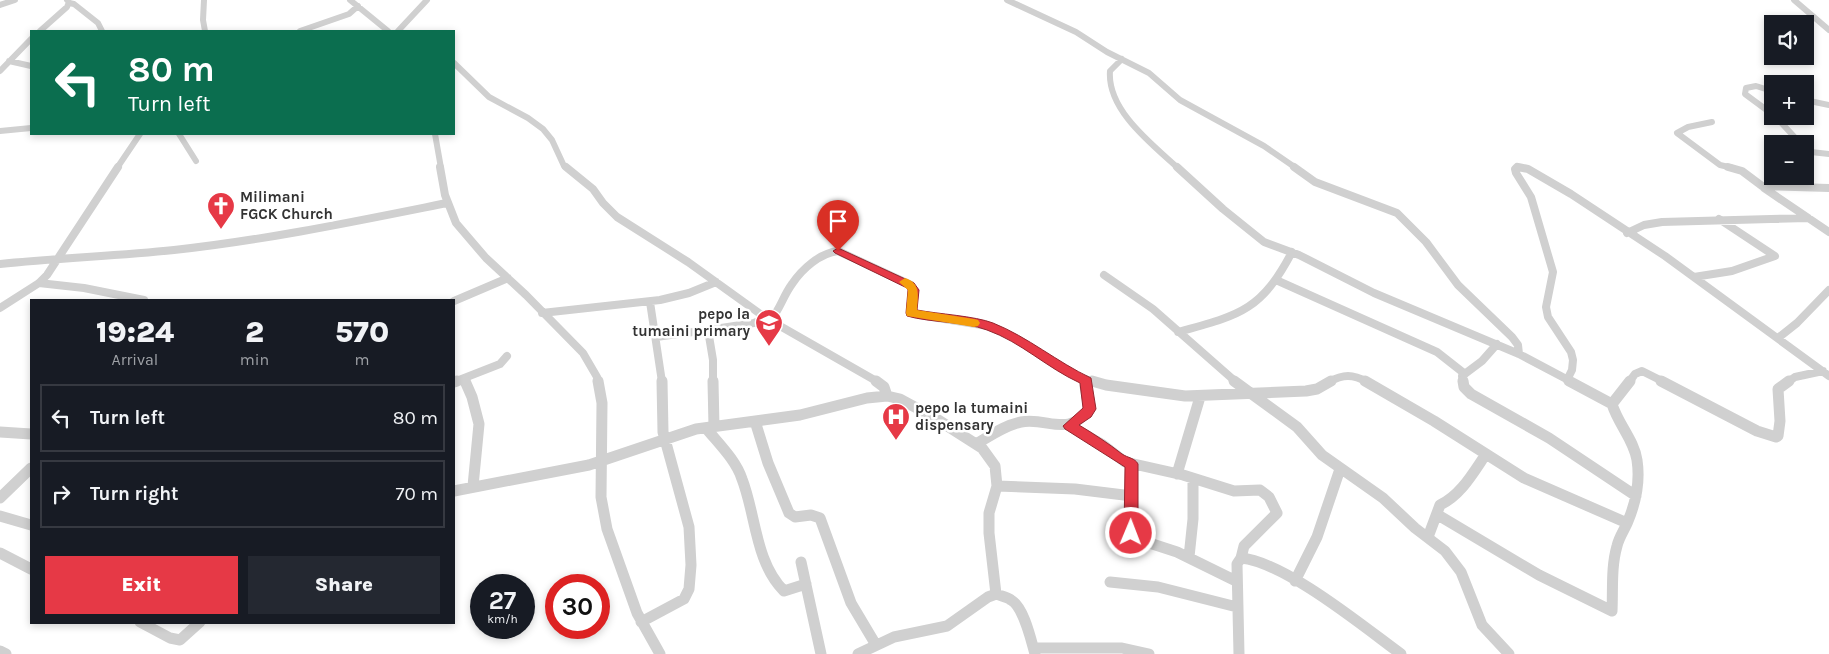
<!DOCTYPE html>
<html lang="en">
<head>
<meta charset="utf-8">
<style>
  :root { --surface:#171b24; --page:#242831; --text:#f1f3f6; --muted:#9ea1a6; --line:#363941; --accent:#e63946 }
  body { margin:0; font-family:Karla,sans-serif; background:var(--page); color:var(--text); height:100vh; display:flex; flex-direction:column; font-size:19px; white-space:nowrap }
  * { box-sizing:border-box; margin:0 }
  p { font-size:16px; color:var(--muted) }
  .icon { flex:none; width:28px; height:28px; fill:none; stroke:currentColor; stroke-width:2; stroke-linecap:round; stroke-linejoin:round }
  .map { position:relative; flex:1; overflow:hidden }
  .drawer { position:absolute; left:30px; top:299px; width:425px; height:325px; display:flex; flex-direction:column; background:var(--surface); border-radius:0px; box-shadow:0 2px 8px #0003 }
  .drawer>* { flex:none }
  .guide { position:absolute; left:30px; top:30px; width:425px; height:105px; border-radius:0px; box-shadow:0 2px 8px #0003; background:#0b6e4f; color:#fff; overflow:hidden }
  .tools { position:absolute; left:1764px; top:15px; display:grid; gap:10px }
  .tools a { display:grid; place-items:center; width:50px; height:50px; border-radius:0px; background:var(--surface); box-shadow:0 2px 8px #0003; font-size:25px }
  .speed { position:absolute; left:470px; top:574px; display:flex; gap:10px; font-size:25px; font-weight:700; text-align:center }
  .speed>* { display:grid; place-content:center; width:65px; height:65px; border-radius:50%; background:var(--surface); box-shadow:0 2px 8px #0003; line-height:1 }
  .speed small { font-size:12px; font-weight:400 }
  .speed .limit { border:8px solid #d22; background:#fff; color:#111 }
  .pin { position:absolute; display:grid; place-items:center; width:42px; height:42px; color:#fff; margin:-51px -21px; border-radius:50% 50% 50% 0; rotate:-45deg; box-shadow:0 0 5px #0007 }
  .pin .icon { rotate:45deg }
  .me { position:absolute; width:55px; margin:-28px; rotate:1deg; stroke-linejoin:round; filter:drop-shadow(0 0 4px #0008) }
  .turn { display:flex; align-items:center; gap:18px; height:105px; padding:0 15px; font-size:22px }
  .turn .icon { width:65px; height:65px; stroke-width:2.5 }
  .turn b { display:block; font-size:35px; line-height:42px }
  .eta { display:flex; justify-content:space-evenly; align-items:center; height:85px; text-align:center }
  .eta b { font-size:30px; font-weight:800; line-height:35px }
  .cta { display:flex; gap:10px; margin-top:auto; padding:10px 15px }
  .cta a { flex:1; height:58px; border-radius:0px; background:var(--accent); color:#fff; font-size:20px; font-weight:800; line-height:58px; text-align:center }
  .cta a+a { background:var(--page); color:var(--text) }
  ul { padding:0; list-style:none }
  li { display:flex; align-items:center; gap:15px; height:68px; margin:0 10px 8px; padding:0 5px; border:2px solid var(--line); border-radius:0px }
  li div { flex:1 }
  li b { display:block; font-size:19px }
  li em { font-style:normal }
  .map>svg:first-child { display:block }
</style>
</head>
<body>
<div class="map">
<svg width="1829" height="654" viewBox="0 0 1829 654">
  <rect width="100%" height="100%" fill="#fff"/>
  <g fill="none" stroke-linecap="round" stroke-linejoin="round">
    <path stroke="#d0d0d0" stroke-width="6" d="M204 0 203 20 205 31
      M350 0 388 31
      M1007 0 1076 32 1107 52 1149 73 1180 100 1264 146 1296 168
      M1794 0 1829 30
      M69 3 74 4 98 23 102 31
      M0 5 15 0
      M40 31 67 7 69 2 67 0
      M300 31 349 14 358 6
      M398 31 427 0
      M1122 59 1110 71C1107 110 1152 144 1178 168
      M9 61 31 66
      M454 63 489 97 528 118 543 129 552 140 564 166 567 168
      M0 71 31 39
      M1772 91 1756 86 1746 88 1745 94 1772 114
      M1805 100 1829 105
      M1775 116 1801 144
      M1712 122 1688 127 1677 133 1720 165 1733 168
      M0 131 31 128
      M179 134 196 161
      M435 134 441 168
      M1805 148 1811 152 1829 154
      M117 168 140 134
      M1516 168H1525"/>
    <path stroke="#d0d0d0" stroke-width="8" d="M440 167 445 195 456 223 486 258 526 295 583 353 597 377 598 382
      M566 167 593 189 603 203 617 217 688 262 766 318 878 382
      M1177 167 1223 209 1264 242 1299 255 1374 293 1519 354 1572 382
      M1294 167 1315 182 1397 213 1426 242 1458 285 1512 337 1518 345 1519 354
      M1517 167 1515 169 1516 173 1531 197 1553 272 1546 307 1548 317 1571 352 1573 360 1572 370 1567 380
      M1518 167 1528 169 1571 194 1665 256 1829 376
      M1728 167 1742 171 1762 186 1829 188
      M1764 188 1829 232
      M1627 233 1644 225 1662 222 1808 218
      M0 264C58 258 116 256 174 250 266 240 357 221 447 203
      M1104 275 1153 309 1236 382
      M1694 277 1732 271 1775 256 1719 219
      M1276 280 1437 352 1465 374
      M39 283 84 288 144 300
      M454 301 508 278
      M650 302 662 382
      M0 308 39 283 47 275 118 167
      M542 313 660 300 689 293 716 282
      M770 321C780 310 783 296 792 284 802 269 820 253 838 251L911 285 914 294 910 311 913 314 988 326 1019 340 1077 377 1096 382
      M708 330 754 323 766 318
      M1178 332C1240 315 1261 311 1292 252
      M656 337 708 330 713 360V382
      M1778 338 1797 323 1829 290
      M464 378 466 382
      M454 382 500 364 507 356
      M1329 382C1343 374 1353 374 1367 382
      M1463 382 1462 376 1482 361 1497 344
      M1629 382 1635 374 1642 371 1664 382
      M1788 382 1795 377 1823 371"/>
    <path stroke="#d0d0d0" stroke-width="11" d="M465 381 472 397 479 424 473 486
      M598 381 602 403 601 497 607 529 637 613 660 654
      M713 381 714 427
      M876 381 884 387 887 396
      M1092 381 1106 385 1185 396 1306 391 1317 389 1331 381
      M1234 381 1297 427 1322 455 1383 498 1415 528 1445 551 1461 572 1482 625 1509 654
      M1365 381 1434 421 1524 478 1627 523
      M1463 381 1464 387 1471 394 1549 438 1636 496
      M1661 381 1757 431 1776 437 1778 436 1780 421 1778 389 1789 381
      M454 382 457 381
      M1612 404 1630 381
      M755 421 768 463 789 513 795 517 811 515 820 518 851 603 876 645
      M1070 426 1103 445 1125 462 1183 475 1234 491 1260 490 1269 497 1277 513 1244 546 1241 558
      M706 428C718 443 736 460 742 479 756 515 755 562 784 591L806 584
      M0 432 31 434
      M976 444C990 436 1005 425 1021 422 1048 417 1068 438 1089 409L1085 386 1086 381
      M1132 464 1131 533 1134 538 1177 552 1236 581
      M1177 474 1200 397
      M997 486 1075 489 1132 496
      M454 491 589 465 696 429 800 415 867 398 887 396 900 399 935 418 982 448 995 466 997 486 989 513V533L996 594
      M0 498 31 468
      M1438 515 1539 575 1612 611C1613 589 1611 567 1617 546 1619 537 1625 529 1628 521 1636 502 1640 480 1637 460 1634 440 1618 424 1612 404L1569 381
      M0 516 31 525
      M1428 537 1440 505C1461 495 1473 473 1486 454
      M0 553 31 569
      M1189 557 1193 519V479
      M801 562 821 654
      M1295 581 1317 537 1340 469
      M1110 582 1158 587 1237 607
      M140 622 170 638 180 640 200 622
      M641 622 684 599 689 589 691 565 689 527 663 432 662 381
      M1034 648H1122L1149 654
      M0 651 6 654
      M858 654 894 637 947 626 988 597 996 594C1001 596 1007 597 1011 600 1024 607 1031 640 1035 654
      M1239 654 1237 564 1241 558C1285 562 1364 627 1401 654"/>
  </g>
  <path fill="#e63946" stroke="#96252e" d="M838 248 914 283 919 290 917 310C938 314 975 316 993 323 1028 337 1057 362 1091 378L1096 409 1091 417 1079 425C1094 434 1108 443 1122 454 1128 458 1135 458 1138 464V533L1136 537 1131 539 1126 537 1124 533 1125 467 1065 429 1063 426 1083 408 1080 383C1047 368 1021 342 987 330 963 321 932 323 907 316L906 313 908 290 907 288 835 253 833 251Z"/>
  <path fill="#f59e0b" d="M905 278C921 283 918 296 917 310L974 319 978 320 980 323 978 326 974 327 907 316 906 313 908 290 899 282Z"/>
  <defs>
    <symbol id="church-pin" viewBox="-11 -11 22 30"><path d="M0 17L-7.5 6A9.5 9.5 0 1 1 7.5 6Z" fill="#e63946" stroke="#fff"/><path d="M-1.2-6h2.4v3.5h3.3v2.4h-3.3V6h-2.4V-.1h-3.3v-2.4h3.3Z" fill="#fff"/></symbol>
    <symbol id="school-pin" viewBox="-11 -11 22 30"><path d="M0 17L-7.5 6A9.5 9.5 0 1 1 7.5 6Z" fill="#e63946" stroke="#fff"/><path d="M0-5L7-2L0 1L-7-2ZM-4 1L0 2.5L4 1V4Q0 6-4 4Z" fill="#fff"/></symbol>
    <symbol id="hospital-pin" viewBox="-11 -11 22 30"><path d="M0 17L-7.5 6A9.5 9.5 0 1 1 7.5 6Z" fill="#e63946" stroke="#fff"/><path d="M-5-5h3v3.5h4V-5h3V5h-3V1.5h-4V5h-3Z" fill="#fff"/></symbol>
  </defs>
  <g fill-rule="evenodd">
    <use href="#church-pin" x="205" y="190" width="32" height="43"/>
    <use href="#school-pin" x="753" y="307" width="32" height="43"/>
    <use href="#hospital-pin" x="880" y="401" width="32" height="43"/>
  </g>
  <g text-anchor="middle" stroke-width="5" stroke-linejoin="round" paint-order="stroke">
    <g font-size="15" font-weight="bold" fill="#333" stroke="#fff" text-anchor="start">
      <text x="240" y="202">Milimani<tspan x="240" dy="17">FGCK Church</tspan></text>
      <text x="750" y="319" text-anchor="end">pepo la<tspan x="750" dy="17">tumaini primary</tspan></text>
      <text x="915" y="413">pepo la tumaini<tspan x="915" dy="17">dispensary</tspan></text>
    </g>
  </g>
</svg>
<div class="tools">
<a><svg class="icon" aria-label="sound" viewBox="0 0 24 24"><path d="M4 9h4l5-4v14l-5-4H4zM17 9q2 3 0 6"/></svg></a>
<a>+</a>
<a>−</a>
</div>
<div class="speed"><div>27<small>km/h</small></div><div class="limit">30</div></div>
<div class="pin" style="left:838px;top:251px;background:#d93025"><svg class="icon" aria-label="arrive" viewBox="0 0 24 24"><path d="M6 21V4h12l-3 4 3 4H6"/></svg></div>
<svg class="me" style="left:1131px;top:533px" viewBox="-20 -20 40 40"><circle r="17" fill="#e63946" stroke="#fff" stroke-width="3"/><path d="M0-11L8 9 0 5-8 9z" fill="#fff"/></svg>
<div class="guide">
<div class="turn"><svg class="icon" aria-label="left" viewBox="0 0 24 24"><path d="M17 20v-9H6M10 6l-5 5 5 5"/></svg><div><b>80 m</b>Turn left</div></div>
</div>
<section class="drawer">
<div class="eta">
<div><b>19:24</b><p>Arrival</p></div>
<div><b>2</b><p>min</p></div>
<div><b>570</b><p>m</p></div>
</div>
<ul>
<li><svg class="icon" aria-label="left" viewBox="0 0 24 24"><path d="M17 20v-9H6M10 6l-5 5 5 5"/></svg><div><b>Turn left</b></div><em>80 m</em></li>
<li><svg class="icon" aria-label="right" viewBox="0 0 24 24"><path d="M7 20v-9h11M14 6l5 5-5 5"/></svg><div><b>Turn right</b></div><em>70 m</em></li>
</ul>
<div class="cta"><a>Exit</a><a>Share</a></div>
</section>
</div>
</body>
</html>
